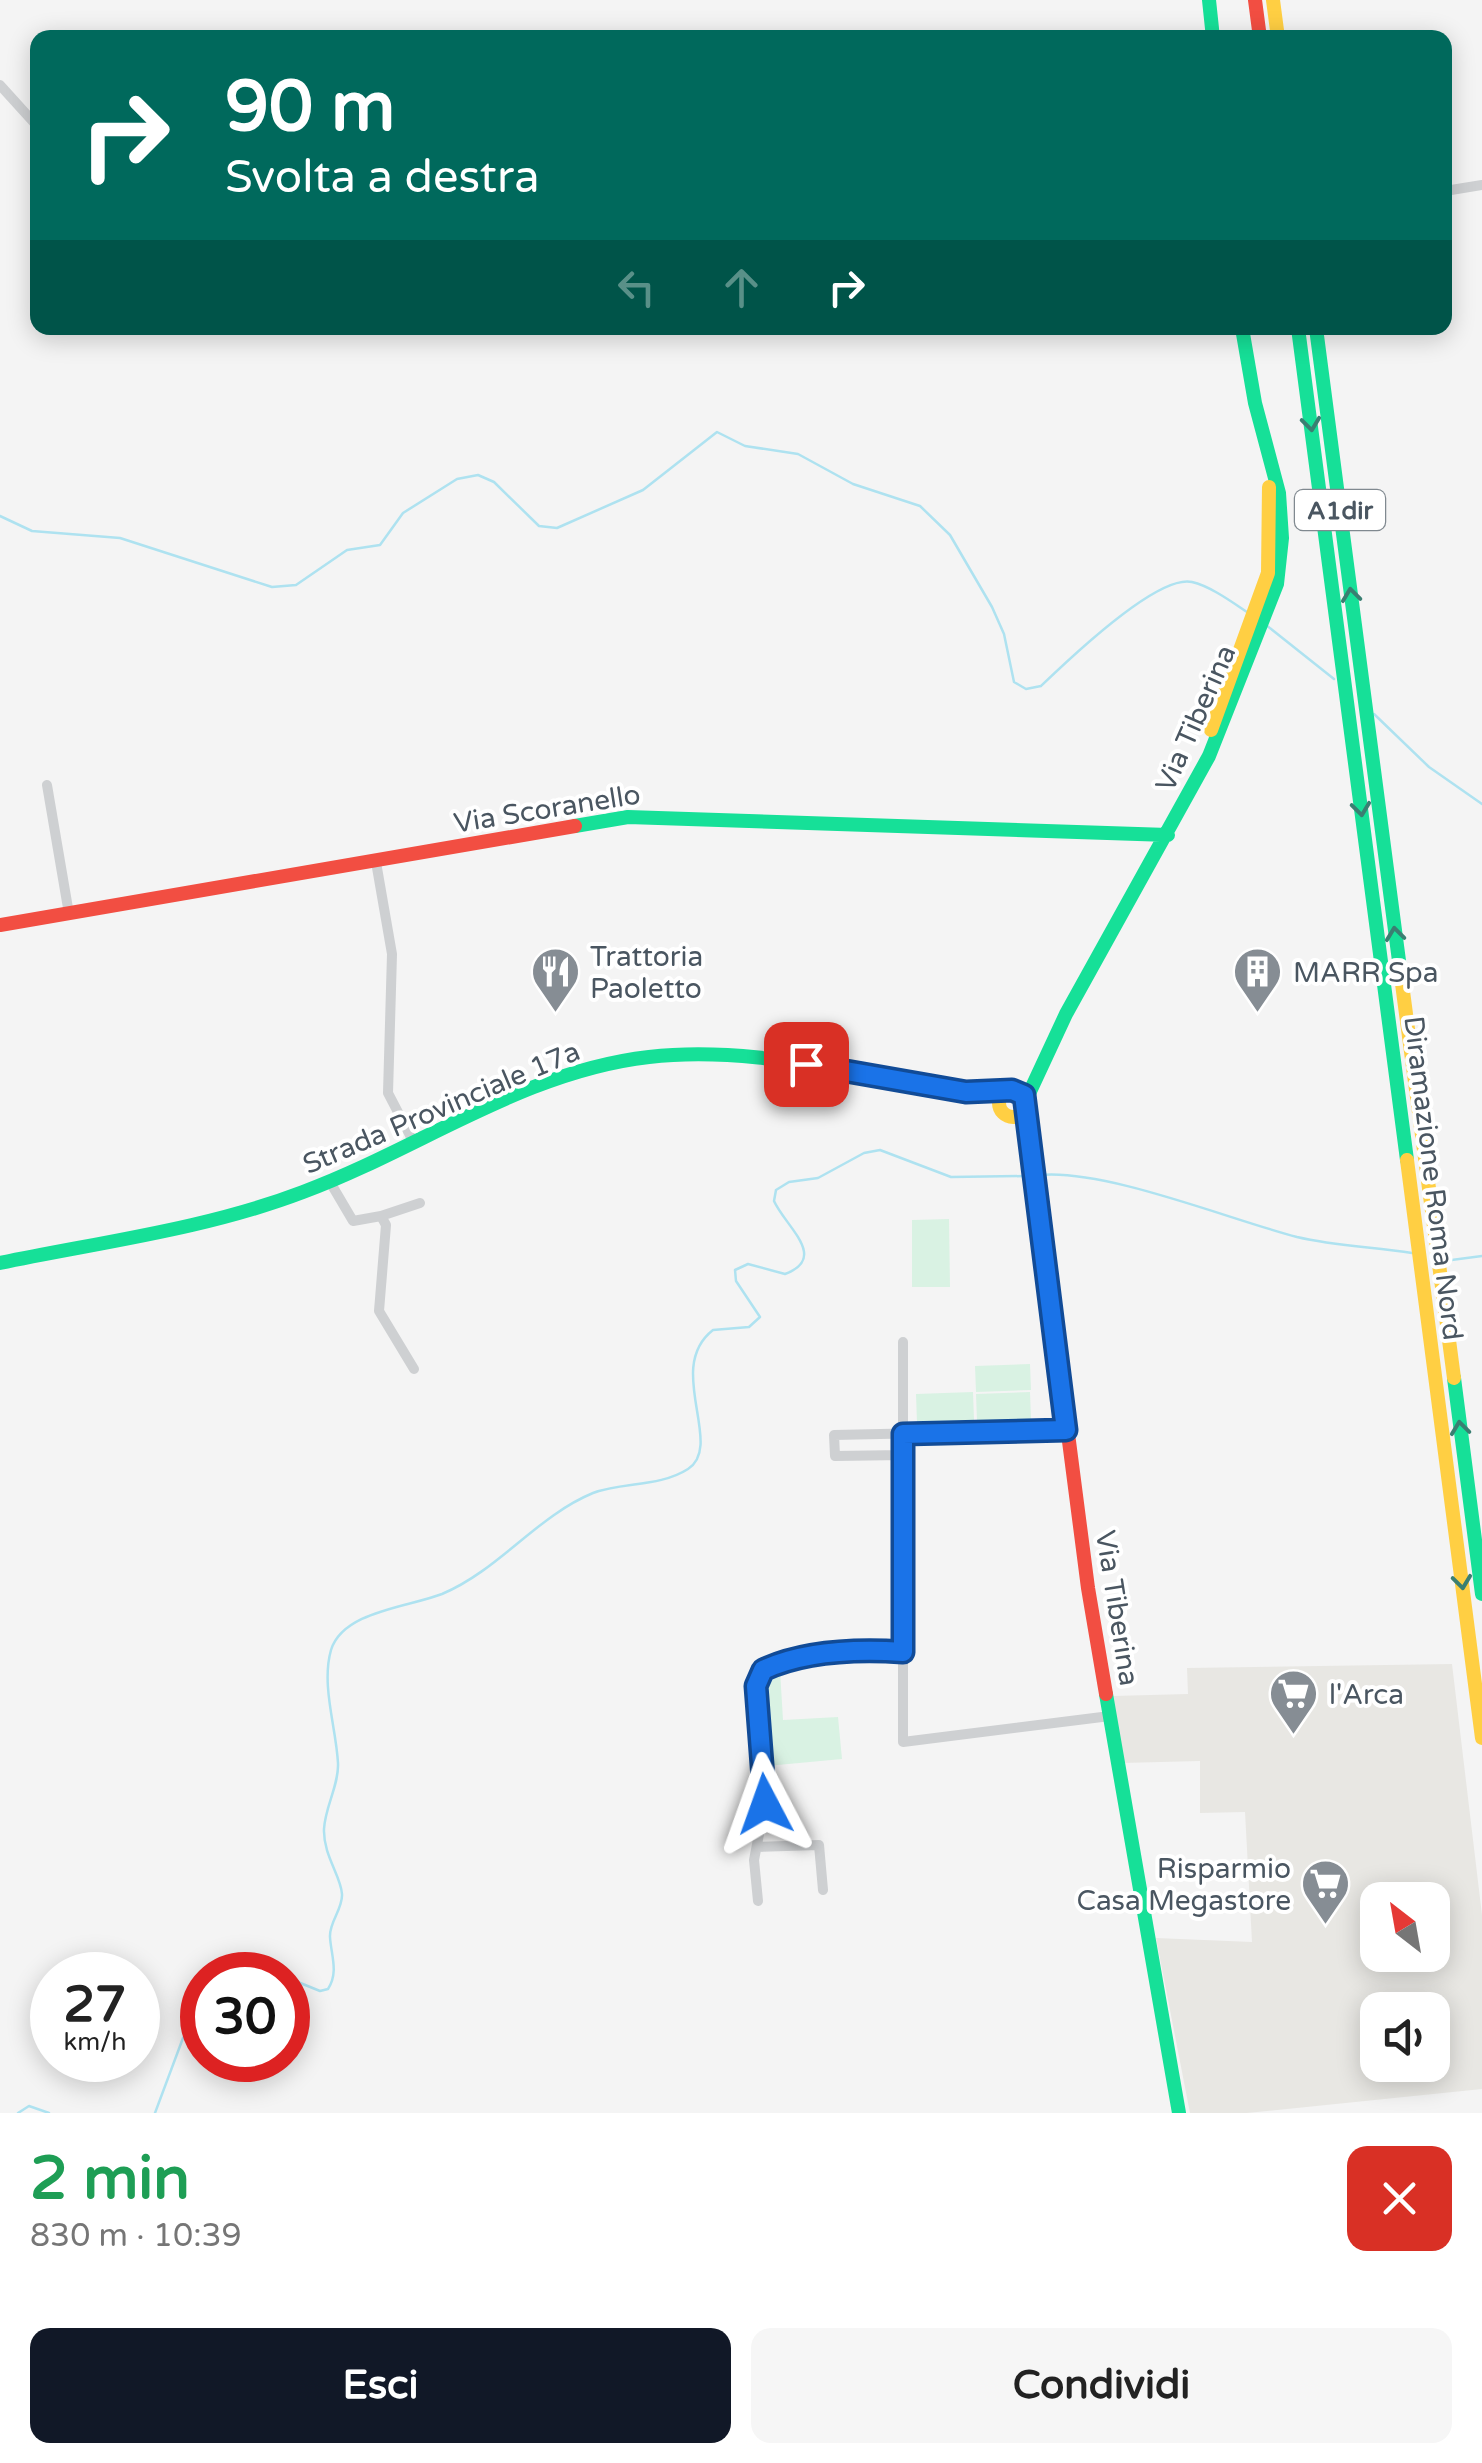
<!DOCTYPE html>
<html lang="it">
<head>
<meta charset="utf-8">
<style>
  :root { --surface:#fff; --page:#f6f6f6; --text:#222; --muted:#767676; --accent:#111827 }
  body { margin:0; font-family:"Varela Round",sans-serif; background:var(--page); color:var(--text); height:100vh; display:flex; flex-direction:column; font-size:38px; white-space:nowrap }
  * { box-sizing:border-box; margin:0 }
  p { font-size:32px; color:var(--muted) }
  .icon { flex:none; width:55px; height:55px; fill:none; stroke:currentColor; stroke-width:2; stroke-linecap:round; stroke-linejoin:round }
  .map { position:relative; height:2113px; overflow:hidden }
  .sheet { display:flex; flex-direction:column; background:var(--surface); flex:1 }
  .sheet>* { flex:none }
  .banner { position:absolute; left:30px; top:30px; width:1422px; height:305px; border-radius:20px; box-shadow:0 5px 25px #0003; background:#00695c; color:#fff; overflow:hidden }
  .needle { width:65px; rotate:329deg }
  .tools { position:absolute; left:1360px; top:1882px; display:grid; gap:20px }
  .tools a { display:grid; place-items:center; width:90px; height:90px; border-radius:20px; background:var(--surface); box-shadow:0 5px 25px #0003; font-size:50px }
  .speed { position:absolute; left:30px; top:1952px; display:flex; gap:20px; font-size:50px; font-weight:700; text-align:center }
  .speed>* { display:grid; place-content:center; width:130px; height:130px; border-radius:50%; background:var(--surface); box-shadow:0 5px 25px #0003; line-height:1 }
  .speed small { font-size:25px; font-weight:400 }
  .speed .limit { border:15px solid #d22; background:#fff; color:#111 }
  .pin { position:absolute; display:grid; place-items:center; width:85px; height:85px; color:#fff; margin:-42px; border-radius:20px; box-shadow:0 5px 15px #0006 }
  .me { position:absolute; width:110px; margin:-55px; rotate:356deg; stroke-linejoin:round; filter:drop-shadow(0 0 8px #0008) }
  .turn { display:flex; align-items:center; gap:35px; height:210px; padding:0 30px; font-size:45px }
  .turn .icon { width:130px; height:130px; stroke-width:2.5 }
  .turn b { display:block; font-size:70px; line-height:85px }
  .lanes { display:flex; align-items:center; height:95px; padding:0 30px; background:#0003; justify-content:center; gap:50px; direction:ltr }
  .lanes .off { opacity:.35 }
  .round { display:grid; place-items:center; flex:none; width:105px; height:105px; border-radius:20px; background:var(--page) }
  .head { display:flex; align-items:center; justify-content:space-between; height:170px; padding:0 30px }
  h1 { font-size:60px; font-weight:700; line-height:75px; color:#1e9e55 }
  .button { display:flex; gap:20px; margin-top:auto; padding:20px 30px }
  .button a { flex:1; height:115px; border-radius:20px; background:var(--accent); color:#fff; font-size:40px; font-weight:700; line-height:115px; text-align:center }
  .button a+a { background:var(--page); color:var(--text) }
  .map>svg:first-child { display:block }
</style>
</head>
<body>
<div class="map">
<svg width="1482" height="2113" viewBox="0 0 1482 2113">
  <rect width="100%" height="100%" fill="#f4f4f4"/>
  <path fill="#e8e7e3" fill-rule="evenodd" d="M1452 1664 1482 1915V2089L1247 2113H1190L1156 1938 1252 1942 1245 1812 1200 1813V1761L1122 1763 1113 1696 1188 1694 1187 1668ZM1378 1900H1432V1955H1378ZM1378 2010H1432V2065H1378Z"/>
  <path fill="#d9f2e3" d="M949 1219 950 1287H912V1220Z
    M1030 1364 1031 1390 976 1392 975 1366Z
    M973 1392 974 1420 917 1423 916 1394Z
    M1030 1392 1031 1419 977 1421 976 1394Z
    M780 1670 783 1720 838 1717 842 1759 767 1766 763 1675Z"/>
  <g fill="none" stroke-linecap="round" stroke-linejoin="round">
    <path stroke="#aee2f0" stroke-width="2.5" d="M0 516 32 531 120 538 272 587 296 585 347 550 380 545 403 513 457 479 478 475 494 482 539 526 557 528 643 490 717 432 745 446 798 454 853 484 920 506 950 535 992 607 1004 634 1014 682 1026 689 1041 686C1067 661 1157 574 1192 582 1210 586 1232 602 1247 612
      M1266 625 1334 679
      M1374 714 1429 767 1482 804
      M1040 1175C1106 1169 1228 1219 1297 1237 1335 1246 1374 1247 1412 1253
      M1444 1261 1482 1256
      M288 1978 320 1991 328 1989C339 1972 331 1955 330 1937 329 1922 343 1909 342 1894 341 1876 323 1855 324 1829 325 1807 339 1785 338 1763 336 1727 321 1685 331 1650 343 1611 409 1607 442 1594 499 1570 537 1516 593 1493 623 1482 660 1487 688 1469 725 1445 664 1368 713 1330L749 1327 760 1317 736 1281 735 1270 748 1264 785 1274C829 1258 785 1226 774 1201L776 1190 789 1182 818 1178 864 1153 880 1150 951 1177 1027 1176
      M18 2113 29 2106 49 2113
      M155 2113 183 2038 202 2011"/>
    <path stroke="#ced0d2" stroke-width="10" d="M0 85 38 127
      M1445 191 1482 185
      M47 785 69 914
      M376 862 392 954 388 1093 414 1143
      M330 1182 353 1221 381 1216 386 1225 379 1311 414 1369
      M381 1216 420 1203
      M903 1342V1742L1110 1716
      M903 1455 835 1456 834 1435 1066 1430
      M758 1847 819 1845 823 1890
      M758 1901 754 1860 765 1803 756 1686 763 1670C804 1651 858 1649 903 1653"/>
    <path stroke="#16e098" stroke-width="14" d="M1209 0 1213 38
      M1298 328 1407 1160
      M1316 328 1401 976
      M575 826 628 817 1168 835
      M1026 1100 1066 1014 1209 756 1277 584 1282 538 1279 493 1255 403 1242 328
      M0 1263C101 1242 206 1229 303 1192 419 1149 524 1071 649 1057 768 1043 886 1086 1004 1093
      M1454 1378 1482 1594
      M1106 1694 1179 2113"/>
    <path stroke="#ffcf43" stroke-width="14" d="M1273 0 1278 38
      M1211 730 1268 573 1269 487
      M1401 976 1454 1378
      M999 1103a14 14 0 1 1 28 0a14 14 0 1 1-28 0Z
      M1407 1160 1482 1738"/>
    <path stroke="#f24e42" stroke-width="14" d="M1255 0 1260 38
      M0 925 575 826
      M1026 1109 1088 1588 1106 1694"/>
  </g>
  <defs><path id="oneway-chevron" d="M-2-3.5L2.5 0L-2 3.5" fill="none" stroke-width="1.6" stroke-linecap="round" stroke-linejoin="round" transform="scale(2.5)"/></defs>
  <g stroke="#3a7f72">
    <use href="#oneway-chevron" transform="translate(1311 424) rotate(83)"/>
    <use href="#oneway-chevron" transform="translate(1351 595) rotate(-97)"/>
    <use href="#oneway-chevron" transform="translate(1361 809) rotate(83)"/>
    <use href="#oneway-chevron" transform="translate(1395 934) rotate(-97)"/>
    <use href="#oneway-chevron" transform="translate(1460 1428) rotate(-97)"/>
    <use href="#oneway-chevron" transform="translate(1462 1582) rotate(83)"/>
  </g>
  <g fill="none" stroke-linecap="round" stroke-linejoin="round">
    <defs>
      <path id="route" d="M765 1804 756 1686 763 1670C804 1651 858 1649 903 1652V1434L1066 1430 1024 1095 1012 1090 966 1092 806 1064"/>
    </defs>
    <use href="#route" stroke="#114b97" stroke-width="25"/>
    <use href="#route" stroke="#1a73e8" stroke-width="18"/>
  </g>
  <defs>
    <symbol id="restaurant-pin" viewBox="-11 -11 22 30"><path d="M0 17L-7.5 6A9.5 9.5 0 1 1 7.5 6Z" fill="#868d94" stroke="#fff"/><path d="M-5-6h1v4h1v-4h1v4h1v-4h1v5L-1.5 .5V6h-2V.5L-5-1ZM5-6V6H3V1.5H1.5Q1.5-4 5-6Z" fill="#fff"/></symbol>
    <symbol id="building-pin" viewBox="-11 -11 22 30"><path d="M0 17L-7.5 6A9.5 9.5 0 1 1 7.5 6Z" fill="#868d94" stroke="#fff"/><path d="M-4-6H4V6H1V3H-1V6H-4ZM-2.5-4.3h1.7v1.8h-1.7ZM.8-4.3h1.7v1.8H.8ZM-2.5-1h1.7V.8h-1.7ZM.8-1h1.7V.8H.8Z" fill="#fff"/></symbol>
    <symbol id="supermarket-pin" viewBox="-11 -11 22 30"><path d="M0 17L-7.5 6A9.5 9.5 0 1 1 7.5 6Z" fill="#868d94" stroke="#fff"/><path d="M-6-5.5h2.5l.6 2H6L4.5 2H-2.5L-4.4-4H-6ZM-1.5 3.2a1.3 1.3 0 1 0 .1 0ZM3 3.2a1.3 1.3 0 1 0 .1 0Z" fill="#fff"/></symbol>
  </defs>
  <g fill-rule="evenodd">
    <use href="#restaurant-pin" x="528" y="944" width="55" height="75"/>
    <use href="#building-pin" x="1230" y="944" width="55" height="75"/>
    <use href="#supermarket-pin" x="1266" y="1666" width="55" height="75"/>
    <use href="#supermarket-pin" x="1298" y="1856" width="55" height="75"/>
  </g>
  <g text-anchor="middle" stroke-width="8" stroke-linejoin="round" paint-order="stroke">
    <rect fill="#fff" stroke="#808990" stroke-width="2.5" x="1295" y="490" width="90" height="40" rx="8"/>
    <g font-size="25" font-weight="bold" fill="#4a5661">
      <text x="1340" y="519">A1dir</text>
    </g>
    <g font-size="28" fill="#4a5661" stroke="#fff">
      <text transform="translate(1195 718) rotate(-66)" y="10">Via Tiberina</text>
      <text transform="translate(547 808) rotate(-9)" y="10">Via Scoranello</text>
      <text transform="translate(441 1107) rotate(-23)" y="10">Strada Provinciale 17a</text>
      <text transform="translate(1434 1178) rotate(83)" y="10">Diramazione Roma Nord</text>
      <text transform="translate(1118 1608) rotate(81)" y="10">Via Tiberina</text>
    </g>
    <g font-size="28" fill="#4a5661" stroke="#fff" text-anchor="start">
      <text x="590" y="966">Trattoria<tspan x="590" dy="32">Paoletto</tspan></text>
      <text x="1293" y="982">MARR Spa</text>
      <text x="1329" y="1704">l'Arca</text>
      <text x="1291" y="1878" text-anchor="end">Risparmio<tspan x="1291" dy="32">Casa Megastore</tspan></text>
    </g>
  </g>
</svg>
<div class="tools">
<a><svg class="needle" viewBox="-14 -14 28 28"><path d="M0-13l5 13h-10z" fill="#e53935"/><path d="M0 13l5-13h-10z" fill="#767676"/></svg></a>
<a><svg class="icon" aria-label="sound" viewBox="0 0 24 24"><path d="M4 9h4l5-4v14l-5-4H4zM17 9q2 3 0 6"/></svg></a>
</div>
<div class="speed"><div>27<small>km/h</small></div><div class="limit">30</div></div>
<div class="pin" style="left:806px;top:1064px;background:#d93025"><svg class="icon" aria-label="arrive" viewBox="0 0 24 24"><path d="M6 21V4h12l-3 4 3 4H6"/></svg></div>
<svg class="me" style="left:765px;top:1804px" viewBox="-20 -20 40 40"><path d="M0-17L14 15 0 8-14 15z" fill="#1a73e8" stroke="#fff" stroke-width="4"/></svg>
<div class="banner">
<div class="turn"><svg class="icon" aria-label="right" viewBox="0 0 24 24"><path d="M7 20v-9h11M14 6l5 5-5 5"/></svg><div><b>90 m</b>Svolta a destra</div></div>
<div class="lanes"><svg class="icon off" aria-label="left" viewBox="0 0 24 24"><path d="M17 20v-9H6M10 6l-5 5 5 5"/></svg><svg class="icon off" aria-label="ahead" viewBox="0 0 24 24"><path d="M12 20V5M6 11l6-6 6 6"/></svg><svg class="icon" aria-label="right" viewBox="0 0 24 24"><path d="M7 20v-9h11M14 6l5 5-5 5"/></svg></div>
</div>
</div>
<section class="sheet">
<div class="head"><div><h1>2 min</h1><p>830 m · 10:39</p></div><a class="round" style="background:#d93025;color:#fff"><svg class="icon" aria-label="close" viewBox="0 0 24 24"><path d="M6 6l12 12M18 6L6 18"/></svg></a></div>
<div class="button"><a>Esci</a><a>Condividi</a></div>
</section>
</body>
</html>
